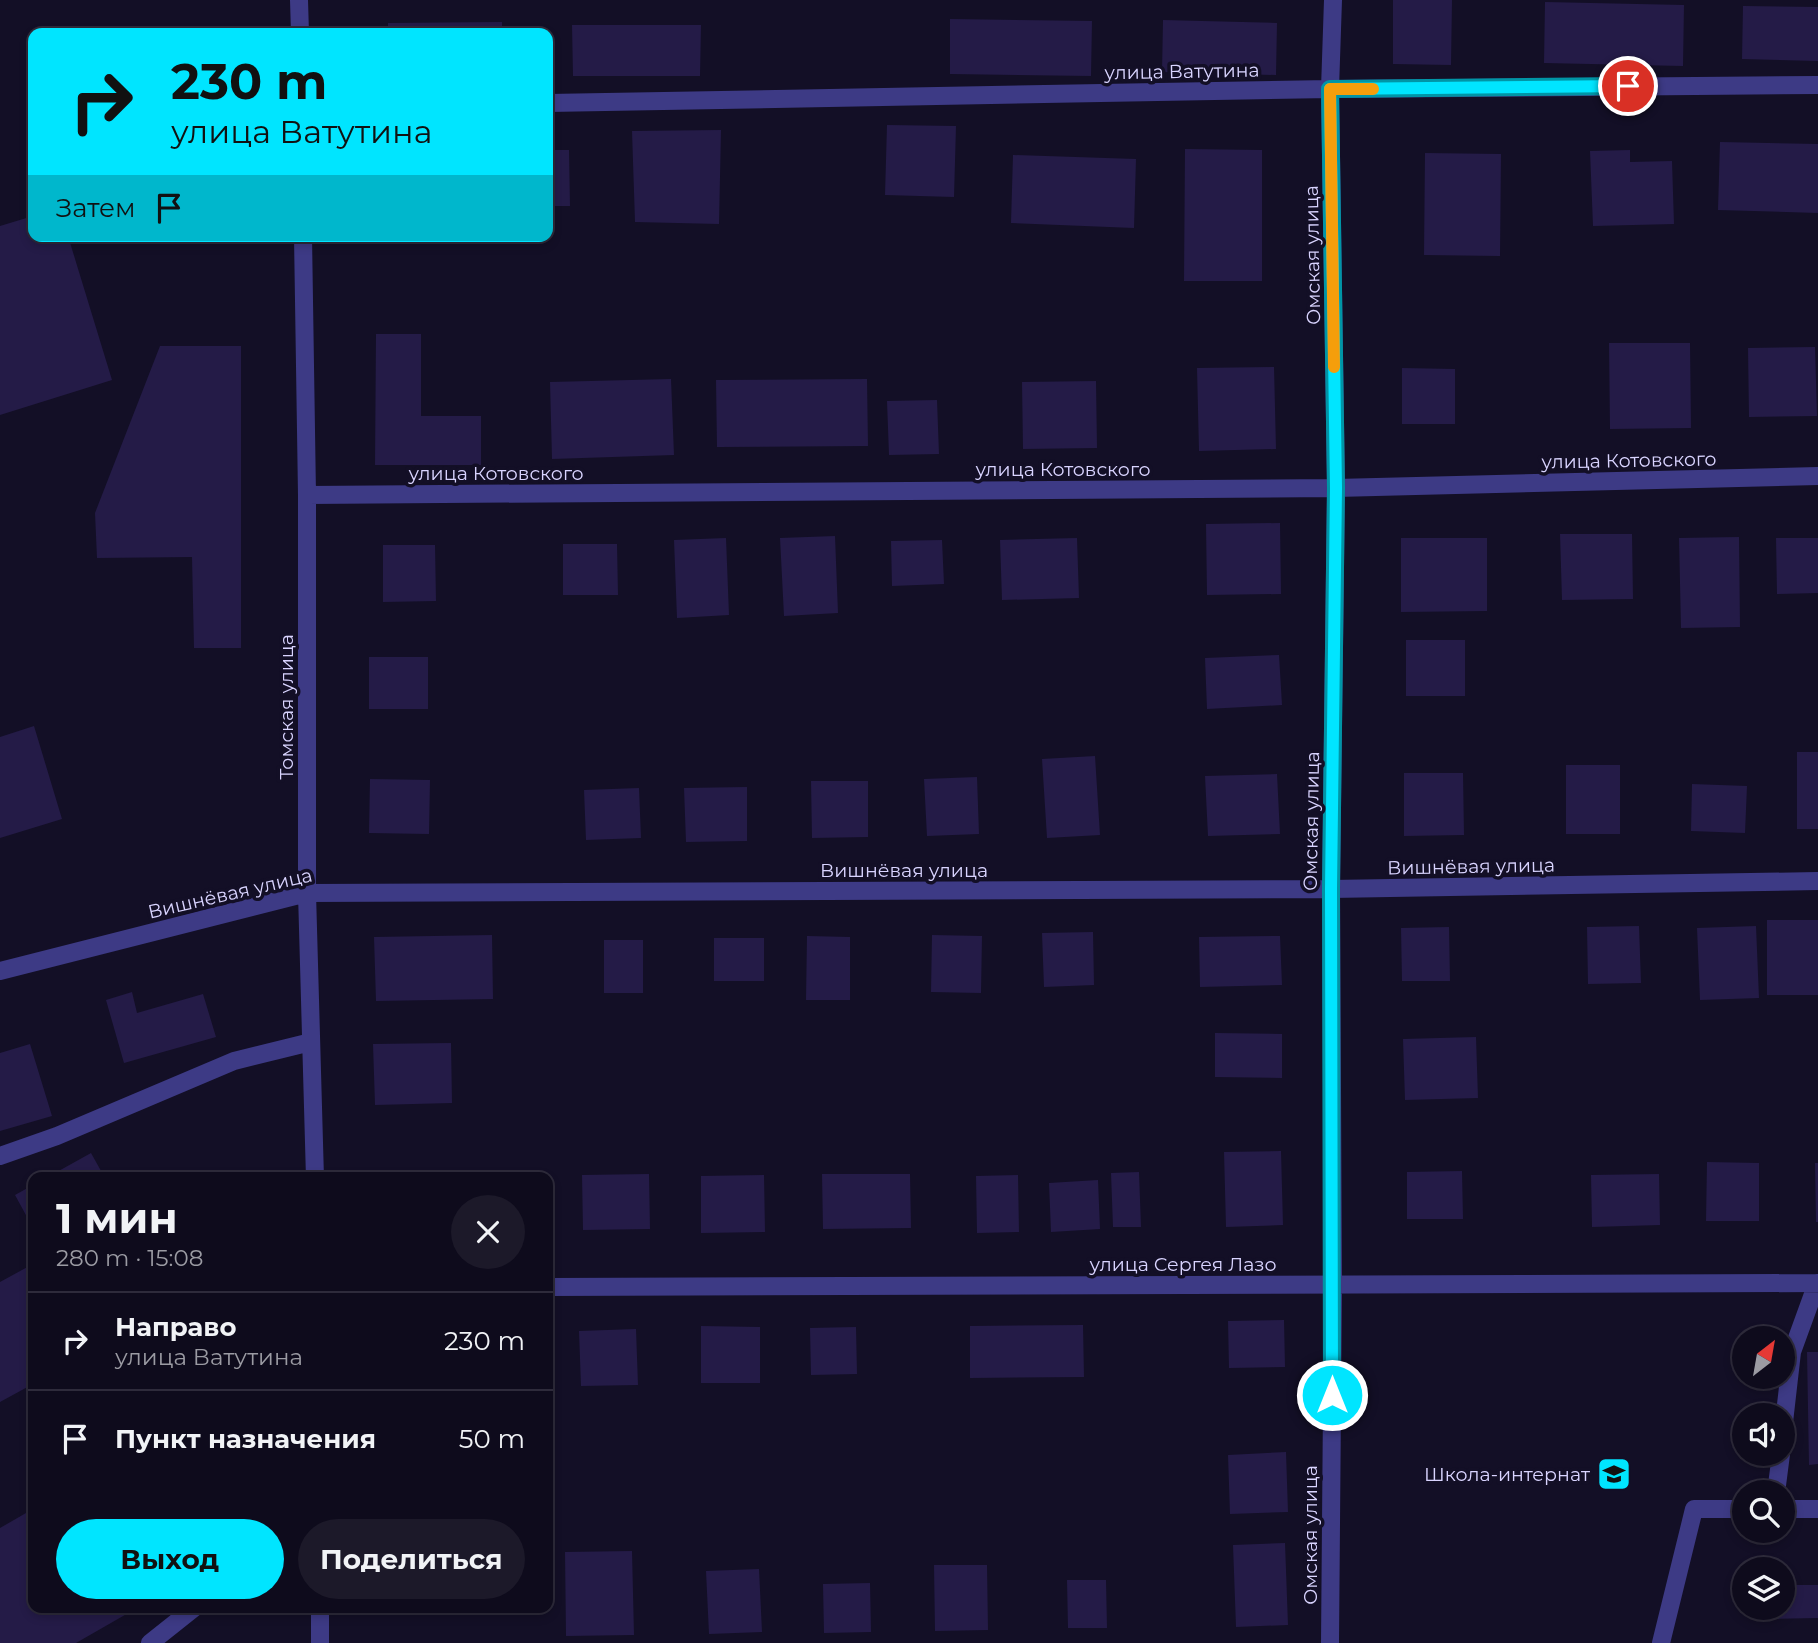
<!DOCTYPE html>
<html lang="ru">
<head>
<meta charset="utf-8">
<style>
  :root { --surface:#0e0b1c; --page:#1c1929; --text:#f1f3f6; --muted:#9b9ba3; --line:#2e2b3b; --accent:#00e5ff }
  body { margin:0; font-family:Montserrat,sans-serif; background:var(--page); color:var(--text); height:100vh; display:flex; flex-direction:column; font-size:26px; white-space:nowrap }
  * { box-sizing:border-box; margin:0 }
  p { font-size:23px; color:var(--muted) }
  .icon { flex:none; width:38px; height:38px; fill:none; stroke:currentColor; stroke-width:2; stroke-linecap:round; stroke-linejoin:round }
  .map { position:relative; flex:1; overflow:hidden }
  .drawer { position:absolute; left:28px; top:1172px; width:525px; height:441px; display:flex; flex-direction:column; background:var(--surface); border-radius:14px; box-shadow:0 4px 10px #0003,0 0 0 2px var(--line) }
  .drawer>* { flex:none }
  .guide { position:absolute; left:28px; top:28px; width:525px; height:214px; border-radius:14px; box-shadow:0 4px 10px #0003,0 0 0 2px var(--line); background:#00e5ff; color:#111; overflow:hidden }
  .needle { width:46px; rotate:31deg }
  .tools { position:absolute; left:1732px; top:1326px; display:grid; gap:14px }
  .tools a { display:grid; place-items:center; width:63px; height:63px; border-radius:50%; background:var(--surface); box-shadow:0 4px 10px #0003,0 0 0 2px var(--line); font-size:35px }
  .pin { position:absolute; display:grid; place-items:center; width:60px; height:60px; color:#fff; margin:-30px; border:4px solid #fff; border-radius:50%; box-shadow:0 2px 7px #0007 }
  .me { position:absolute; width:77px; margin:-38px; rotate:0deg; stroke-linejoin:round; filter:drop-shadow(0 0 5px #0008) }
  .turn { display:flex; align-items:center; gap:24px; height:147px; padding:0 28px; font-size:32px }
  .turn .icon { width:91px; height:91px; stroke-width:2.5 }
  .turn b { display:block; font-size:49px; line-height:60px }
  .then { display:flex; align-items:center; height:66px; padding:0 28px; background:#0003; gap:14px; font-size:26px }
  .round { display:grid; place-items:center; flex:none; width:74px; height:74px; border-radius:37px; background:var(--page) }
  .head { display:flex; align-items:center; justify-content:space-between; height:119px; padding:0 28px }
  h1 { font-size:42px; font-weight:700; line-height:52px }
  .cta { display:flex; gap:14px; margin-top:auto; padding:14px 28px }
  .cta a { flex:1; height:80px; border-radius:42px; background:var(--accent); color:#111; font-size:28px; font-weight:700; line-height:80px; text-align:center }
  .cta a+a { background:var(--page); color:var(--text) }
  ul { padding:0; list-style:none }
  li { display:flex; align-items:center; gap:21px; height:98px; padding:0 28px; border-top:2px solid var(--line) }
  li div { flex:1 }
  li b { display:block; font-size:26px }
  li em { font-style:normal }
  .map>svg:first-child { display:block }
</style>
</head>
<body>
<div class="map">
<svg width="1818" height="1643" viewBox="0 0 1818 1643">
  <rect width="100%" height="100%" fill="#130f26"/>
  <path fill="#241b47" d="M1393 0H1452L1451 65 1393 64Z
    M1545 2 1684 5 1683 66 1544 63Z
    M1743 6 1818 7V61L1742 59Z
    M950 19 1092 21 1091 76 950 74Z
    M1163 20 1277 23 1276 75 1162 72Z
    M502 22V33H388V23Z
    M572 25H701L700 76H573Z
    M887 125 956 126 954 197 885 195Z
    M721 130 719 224 635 222 632 131Z
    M1720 142 1818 144V213L1718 210Z
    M1185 149 1262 150V281H1184Z
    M548 150H569L570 206H548Z
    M1630 150V162L1672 161 1674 224 1593 226 1590 151Z
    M1425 153 1501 154 1500 256 1424 255Z
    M1013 155 1136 159 1134 228 1011 223Z
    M33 216V236H68L112 380 0 415V226Z
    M376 334H421V416H481V465H375Z
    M1609 343H1690L1691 428 1610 429Z
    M160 346H241V648H194L192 557 97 558 95 513Z
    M1815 347 1817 416 1749 417 1748 348Z
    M1274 367 1276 449 1199 451 1197 368Z
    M1402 368 1455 369V424H1402Z
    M671 379 674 455 552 459 550 382Z
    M867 379 868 446 717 447 716 380Z
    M1096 381 1097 448 1023 449 1022 382Z
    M937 400 939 454 889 455 887 401Z
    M1280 523 1281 594 1207 595 1206 524Z
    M1560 534H1632L1633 599 1562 600Z
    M835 536 838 613 784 616 780 538Z
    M1739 537 1740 627 1681 628 1679 538Z
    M726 538 729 615 677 618 674 540Z
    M1077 538 1079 598 1002 600 1000 540Z
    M1401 538H1487V611L1401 612Z
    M1776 538H1818V593L1777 594Z
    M942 540 944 584 892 586 891 541Z
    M563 544H617L618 595H563Z
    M383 545H435L436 601 383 602Z
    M1406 640H1465V696H1406Z
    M1279 655 1282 705 1207 709 1205 658Z
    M369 657H428V709H369Z
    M34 726 62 819 0 838V737Z
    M1797 752H1818V829H1797Z
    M1095 756 1100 835 1047 838 1042 759Z
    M1566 765H1620V834H1566Z
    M1404 773H1463L1464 835 1404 836Z
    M1277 774 1280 834 1208 836 1205 776Z
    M977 777 979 834 927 836 924 779Z
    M370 779 430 780 429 834 369 833Z
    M811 781H868V837L812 838Z
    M1692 784 1747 786 1745 833 1691 831Z
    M747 787V841L686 842 684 788Z
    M639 788 641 838 586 840 584 790Z
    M1767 920H1818V995H1767Z
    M1639 926 1641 983 1588 984 1587 927Z
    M1756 926 1759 998 1700 1000 1697 928Z
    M1449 927 1450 981H1402L1401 928Z
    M1093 932 1094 985 1044 987 1042 933Z
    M492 935 493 999 376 1001 374 937Z
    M932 935 982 936 981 993 931 992Z
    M807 936 850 937V1000H806Z
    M1280 936 1282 985 1200 987 1199 937Z
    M714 938H764V981H714Z
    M604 940H643V993H604Z
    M132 992 137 1013 203 994 216 1037 124 1063 106 1000Z
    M1215 1033 1282 1034V1078L1215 1077Z
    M1476 1037 1478 1098 1405 1100 1403 1039Z
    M451 1043 452 1103 375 1105 373 1044Z
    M30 1044 52 1116 0 1131V1053Z
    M1281 1151 1283 1225 1226 1227 1224 1152Z
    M91 1153 105 1178H46Z
    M1707 1162 1759 1163V1221H1706Z
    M1815 1163H1818V1222H1816Z
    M1462 1171 1463 1219H1407V1172Z
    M1139 1172 1141 1227H1113L1111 1173Z
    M649 1174 650 1229 583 1230 582 1175Z
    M822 1174H910L911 1228 823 1229Z
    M1659 1174 1660 1225 1592 1227 1591 1175Z
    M764 1175 765 1232 701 1233V1176Z
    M1018 1175 1019 1232 977 1233 976 1176Z
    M1098 1180 1100 1229 1051 1232 1049 1183Z
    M33 1185V1228L15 1195Z
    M33 1264V1384L0 1402V1282Z
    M1284 1320 1285 1367 1229 1368 1228 1321Z
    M1083 1325 1084 1377 970 1378V1326Z
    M701 1326 760 1327V1383H701Z
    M856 1327 857 1374 811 1375 810 1328Z
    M636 1329 638 1385 581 1386 579 1331Z
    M1807 1352H1818V1464L1809 1465Z
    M1286 1452 1288 1512 1230 1514 1228 1455Z
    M33 1509V1608H137L76 1643H0V1528Z
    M1285 1543 1288 1625 1236 1627 1233 1545Z
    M632 1551 634 1635 566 1636 565 1552Z
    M934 1565H987L988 1630 935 1631Z
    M759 1569 762 1632 709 1634 706 1571Z
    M1067 1580H1106L1107 1628H1068Z
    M870 1583 871 1632 824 1633 823 1584Z
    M1783 1585H1818V1618L1765 1619V1608H1783Z"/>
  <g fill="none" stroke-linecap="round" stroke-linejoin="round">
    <path stroke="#3d3a85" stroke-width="18" d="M299 0 300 33
      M548 103 1330 89 1818 85
      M303 236 307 495V893L315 1178
      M307 495 1336 488 1818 476
      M0 971 307 893 1331 889 1818 881
      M0 1156 57 1136 234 1061 311 1042
      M548 1287 1818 1283
      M1783 1431 1792 1352 1817 1283
      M1776 1493 1781 1454
      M1783 1509H1818
      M320 1608V1643
      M150 1643 194 1608
      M1330 1643 1333 1285 1331 889 1336 488 1330 89 1333 0
      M1661 1643 1694 1509H1745"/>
  </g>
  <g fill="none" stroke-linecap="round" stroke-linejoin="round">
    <defs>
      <path id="route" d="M1332 1395 1331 889 1336 488 1330 89 1628 86"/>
    </defs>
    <use href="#route" stroke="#0095a6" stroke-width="18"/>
    <use href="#route" stroke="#00e5ff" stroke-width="12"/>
    <path stroke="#f59e0b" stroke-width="12" d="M1334 367 1330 89H1373"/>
  </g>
  <defs>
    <symbol id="school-square" viewBox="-11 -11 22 22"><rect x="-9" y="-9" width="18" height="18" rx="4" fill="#00e5ff" stroke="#130f26"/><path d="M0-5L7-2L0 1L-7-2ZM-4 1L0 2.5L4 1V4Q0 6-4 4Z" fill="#111"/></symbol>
  </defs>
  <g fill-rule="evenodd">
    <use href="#school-square" x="1595" y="1455" width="38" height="38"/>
  </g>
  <g text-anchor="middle" stroke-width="7" stroke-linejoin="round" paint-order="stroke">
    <g font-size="19" fill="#d9d4ff" stroke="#130f26">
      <text transform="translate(1182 71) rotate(-1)" y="7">улица Ватутина</text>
      <text transform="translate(1312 255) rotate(-91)" y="7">Омская улица</text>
      <text transform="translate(1629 460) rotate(-1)" y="7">улица Котовского</text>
      <text x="1063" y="476">улица Котовского</text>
      <text x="496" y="480">улица Котовского</text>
      <text transform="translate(286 707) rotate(-90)" y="7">Томская улица</text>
      <text transform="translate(1311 821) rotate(-89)" y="7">Омская улица</text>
      <text transform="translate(1471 866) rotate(-1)" y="7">Вишнёвая улица</text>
      <text x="904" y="877">Вишнёвая улица</text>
      <text transform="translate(230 893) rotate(-13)" y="7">Вишнёвая улица</text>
      <text x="1183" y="1271">улица Сергея Лазо</text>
      <text transform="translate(1310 1535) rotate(-90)" y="7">Омская улица</text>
    </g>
    <g font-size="19" fill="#d9d4ff" stroke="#130f26" text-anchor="end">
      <text x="1590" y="1481">Школа-интернат</text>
    </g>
  </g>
</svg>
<div class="tools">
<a><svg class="needle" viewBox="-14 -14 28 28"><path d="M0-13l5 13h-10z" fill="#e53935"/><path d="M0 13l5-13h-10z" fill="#9b9ba3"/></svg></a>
<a><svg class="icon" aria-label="sound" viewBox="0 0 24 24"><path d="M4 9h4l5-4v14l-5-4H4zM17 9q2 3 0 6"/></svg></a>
<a><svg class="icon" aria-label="search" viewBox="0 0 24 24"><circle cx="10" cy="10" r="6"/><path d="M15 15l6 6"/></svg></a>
<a><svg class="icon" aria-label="layers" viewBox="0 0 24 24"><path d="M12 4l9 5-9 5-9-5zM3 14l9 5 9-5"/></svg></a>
</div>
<div class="pin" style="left:1628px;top:86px;background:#d93025"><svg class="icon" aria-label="arrive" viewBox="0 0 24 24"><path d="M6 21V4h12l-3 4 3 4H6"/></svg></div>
<svg class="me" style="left:1332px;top:1395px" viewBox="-20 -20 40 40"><circle r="17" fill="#00e5ff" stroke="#fff" stroke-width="3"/><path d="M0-11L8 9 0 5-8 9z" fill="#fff"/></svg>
<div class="guide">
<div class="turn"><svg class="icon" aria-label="right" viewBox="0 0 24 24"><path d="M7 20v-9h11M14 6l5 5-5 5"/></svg><div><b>230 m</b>улица Ватутина</div></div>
<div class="then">Затем<svg class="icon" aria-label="arrive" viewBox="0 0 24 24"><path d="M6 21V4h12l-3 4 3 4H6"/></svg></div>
</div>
<section class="drawer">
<div class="head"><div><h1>1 мин</h1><p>280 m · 15:08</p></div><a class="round"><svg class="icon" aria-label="close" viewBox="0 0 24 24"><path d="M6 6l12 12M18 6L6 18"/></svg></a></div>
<ul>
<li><svg class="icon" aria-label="right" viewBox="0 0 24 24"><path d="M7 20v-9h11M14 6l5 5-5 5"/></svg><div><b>Направо</b><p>улица Ватутина</p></div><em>230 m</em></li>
<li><svg class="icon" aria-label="arrive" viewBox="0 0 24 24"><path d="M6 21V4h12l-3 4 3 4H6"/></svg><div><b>Пункт назначения</b></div><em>50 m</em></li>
</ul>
<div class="cta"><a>Выход</a><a>Поделиться</a></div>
</section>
</div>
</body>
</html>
